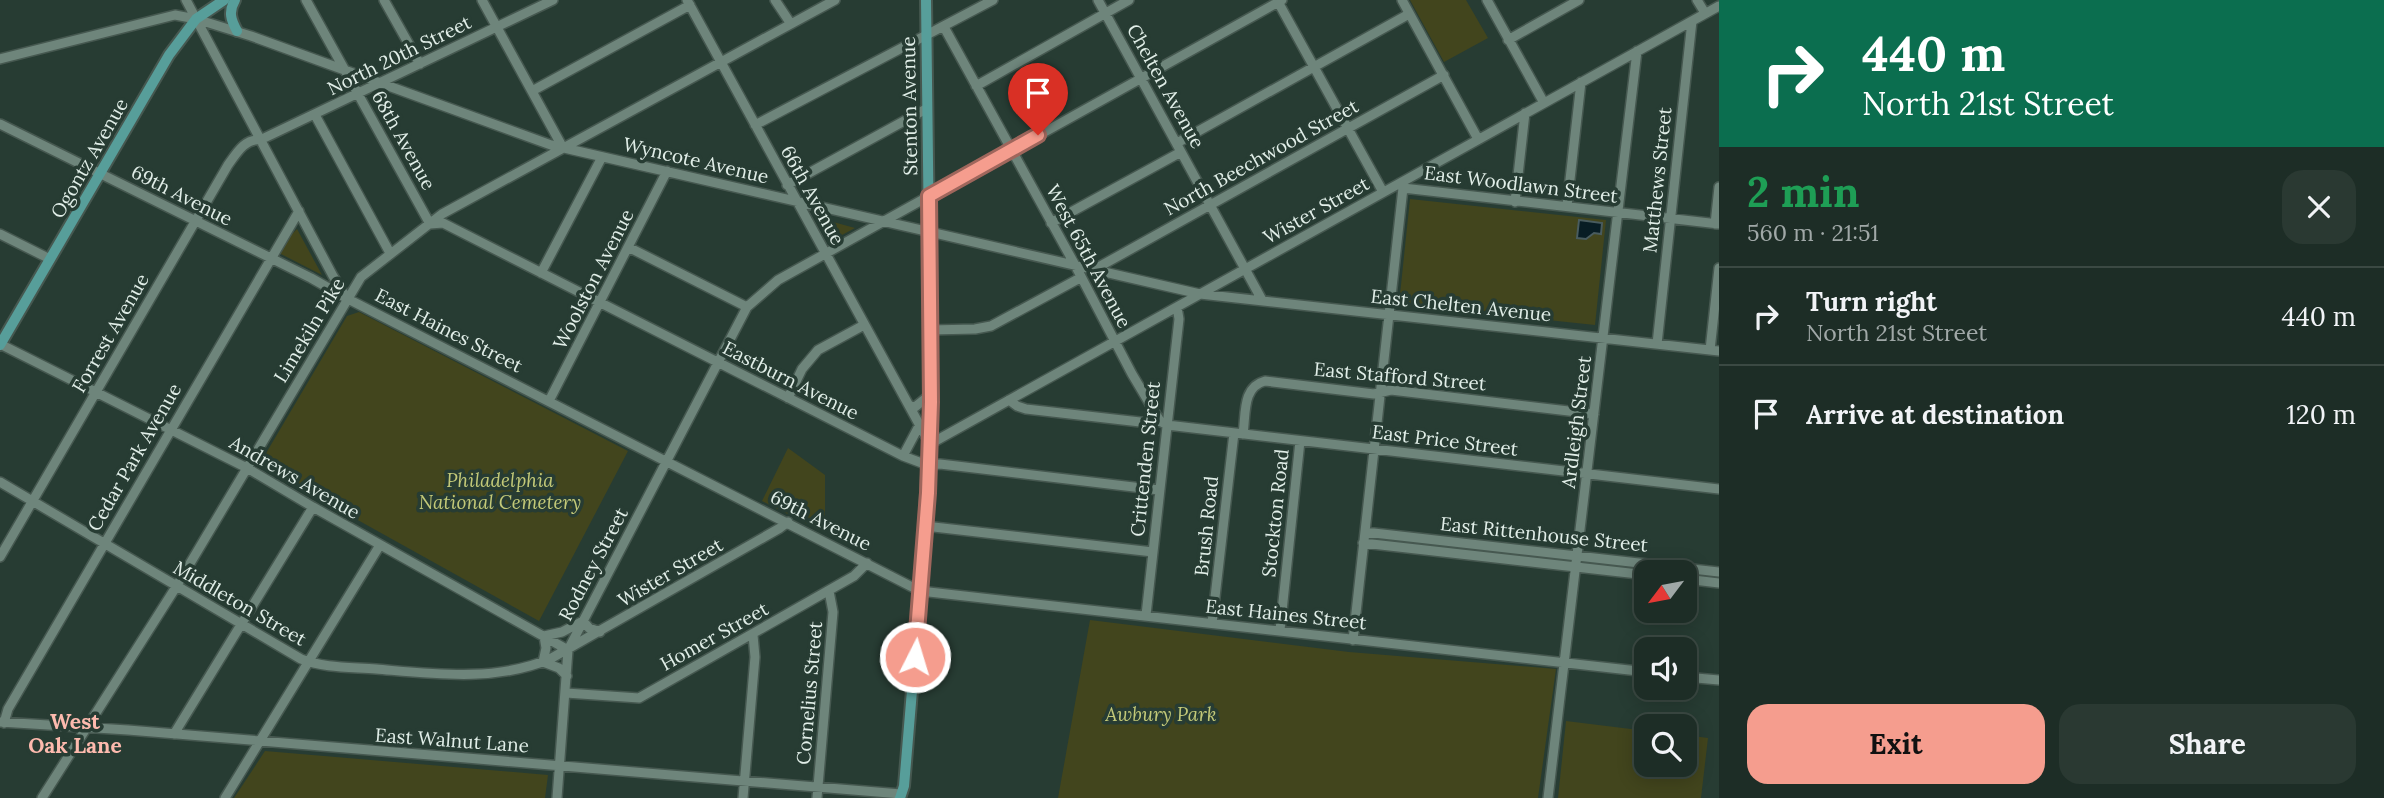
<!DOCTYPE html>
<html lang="en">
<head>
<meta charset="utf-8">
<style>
  :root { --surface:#1d2d26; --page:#2a3932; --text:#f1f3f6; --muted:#a0a8a7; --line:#3b4943; --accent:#f59d8e }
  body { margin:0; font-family:Lora,serif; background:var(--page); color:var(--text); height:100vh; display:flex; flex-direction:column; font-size:26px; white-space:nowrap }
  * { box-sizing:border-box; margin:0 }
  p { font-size:23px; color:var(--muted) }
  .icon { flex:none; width:38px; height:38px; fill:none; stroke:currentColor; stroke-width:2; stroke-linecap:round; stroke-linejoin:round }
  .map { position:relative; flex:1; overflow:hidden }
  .details { display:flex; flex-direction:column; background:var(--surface); width:665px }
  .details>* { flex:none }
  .hud { background:#0b6e4f; color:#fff; overflow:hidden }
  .needle { width:46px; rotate:238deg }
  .tools { position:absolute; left:1634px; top:560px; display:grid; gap:14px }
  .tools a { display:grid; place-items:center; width:63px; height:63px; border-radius:14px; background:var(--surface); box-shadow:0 4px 18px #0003,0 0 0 2px var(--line); font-size:35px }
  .pin { position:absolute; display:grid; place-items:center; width:60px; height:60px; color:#fff; margin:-72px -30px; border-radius:50% 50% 50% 0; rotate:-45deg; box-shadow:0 0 7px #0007 }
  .pin .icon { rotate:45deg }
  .me { position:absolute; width:77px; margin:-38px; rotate:5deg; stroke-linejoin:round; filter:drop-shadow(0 0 5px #0008) }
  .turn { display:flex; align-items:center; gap:24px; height:147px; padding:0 28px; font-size:32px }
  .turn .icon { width:91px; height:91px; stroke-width:2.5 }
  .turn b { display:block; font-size:49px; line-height:60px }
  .round { display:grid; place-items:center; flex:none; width:74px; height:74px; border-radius:21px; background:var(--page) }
  .summary { display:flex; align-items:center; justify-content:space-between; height:119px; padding:0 28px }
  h1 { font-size:42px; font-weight:700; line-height:52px; color:#1e9e55 }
  .action { display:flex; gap:14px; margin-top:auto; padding:14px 28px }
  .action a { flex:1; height:80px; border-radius:21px; background:var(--accent); color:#111; font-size:28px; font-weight:700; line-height:80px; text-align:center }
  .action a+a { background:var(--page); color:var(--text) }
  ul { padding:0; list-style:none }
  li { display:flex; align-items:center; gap:21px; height:98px; padding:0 28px; border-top:2px solid var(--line) }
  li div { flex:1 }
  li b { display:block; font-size:26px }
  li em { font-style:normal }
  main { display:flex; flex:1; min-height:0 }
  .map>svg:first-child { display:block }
</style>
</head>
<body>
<main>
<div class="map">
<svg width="1719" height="798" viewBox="0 0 1719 798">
  <rect width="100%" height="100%" fill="#273c33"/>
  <path fill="#42451d" d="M1410 0H1466L1488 38 1444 62Z
    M1410 199 1606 220 1595 325 1399 304Z
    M815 217 855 228 829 242Z
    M297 229 322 275 279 253 285 241Z
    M359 312 628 451 539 621 259 465 347 316Z
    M788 448 825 475V533L762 501Z
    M1090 620 1349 652 1556 669 1538 798H1058Z
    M1566 721 1647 731V765H1685V735L1708 738 1701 798H1558Z
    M265 751 548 775 545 798H234Z"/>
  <path fill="#081d24" stroke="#495c5f" stroke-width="2" d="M1579 220 1602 223 1601 234 1594 233 1586 239 1577 238Z"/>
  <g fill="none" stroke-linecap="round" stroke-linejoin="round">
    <defs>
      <path id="minor" d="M186 0 333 276 346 297
        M306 0 430 224 443 223 903 456 927 465 940 464 1159 490
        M384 0 420 64
        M482 0 563 148
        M687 0 930 444 1719 6
        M775 0 791 24
        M1098 0 1262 300
        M1277 0 1383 192
        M1402 0 1478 139
        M1487 0 1544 103
        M1697 0 1705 13
        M944 27 1075 265 1132 374 1160 421 1167 425 1719 489
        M1508 40 1579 0
        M0 59 175 15 196 19 251 36 551 145 1200 294 1719 351
        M976 86 1129 0
        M532 91 690 5
        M315 115 390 253
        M0 124 311 278 348 299 920 591 1647 672
        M755 125 993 0
        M1177 143 1409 14
        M787 185 926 109
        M1403 188 1719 224
        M1515 202 1525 113
        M1567 206 1581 82
        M1051 223 1181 152
        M1715 224 1719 187
        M0 234 50 259
        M628 247 747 307
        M1095 269 1444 75
        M541 273 602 157
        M930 330 975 329 991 326 1080 278
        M0 344 247 468 313 507 568 650
        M1657 344 1692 21
        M1710 350 1719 268
        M788 398 802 369 818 350 864 325
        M1009 400 1017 406 1026 409 1149 423 1160 421
        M549 401 667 171
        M910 406 915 407 931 394
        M1243 434C1246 414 1242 387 1265 381L1374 394 1391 390 1594 414
        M903 456 920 424
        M0 482 301 659C324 668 351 667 376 669 435 674 494 682 550 659L780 528 788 522
        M925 526 1153 552
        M1365 532 1719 572
        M1363 543 1647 575
        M0 557 228 165C236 154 245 138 260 140L553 0
        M1685 579 1719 583
        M1146 615 1179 319 1177 307
        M1212 623 1234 433
        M1280 630 1300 441
        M1353 640 1403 188 1400 183
        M567 676 559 668 543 662 546 648 544 636 562 632 583 621 589 628 600 632
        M1685 677 1719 680
        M566 693 639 698 854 576 867 563
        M0 722 128 730 901 794
        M4 723 8 709 299 211
        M174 734 313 507
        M42 798 176 587 361 277 442 214 835 0
        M225 798 380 545
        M557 798 568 650 747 307 778 280 1282 0
        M743 798 755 657 753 635
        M817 798 833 612 829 591
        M1548 798 1637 51"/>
      <path id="major" d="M235 0C228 12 231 20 237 31
        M0 345 169 55 196 19 224 0
        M900 798 904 786 921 583 931 402 926 0"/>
    </defs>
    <use href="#minor" stroke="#465850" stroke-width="12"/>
    <use href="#major" stroke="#465850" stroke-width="14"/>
    <use href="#minor" stroke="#6e857b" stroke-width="9"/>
    <use href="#major" stroke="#579e9a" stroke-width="10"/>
  </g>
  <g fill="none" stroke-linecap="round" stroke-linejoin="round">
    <defs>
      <path id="route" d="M915 657 928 493 931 402 929 196 1038 135"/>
    </defs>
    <use href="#route" stroke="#9f665c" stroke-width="18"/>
    <use href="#route" stroke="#f59d8e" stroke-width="12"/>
  </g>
  <g text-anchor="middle" stroke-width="7" stroke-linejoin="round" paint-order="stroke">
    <g font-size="19" fill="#e1eee8" stroke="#273c33">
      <text transform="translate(399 55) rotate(-26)" y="7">North 20th Street</text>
      <text transform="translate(1166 86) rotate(61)" y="7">Chelten Avenue</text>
      <text transform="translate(909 106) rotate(-91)" y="7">Stenton Avenue</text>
      <text transform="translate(404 140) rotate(61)" y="7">68th Avenue</text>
      <text transform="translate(1261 157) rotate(-29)" y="7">North Beechwood Street</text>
      <text transform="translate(89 158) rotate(-60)" y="7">Ogontz Avenue</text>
      <text transform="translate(696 160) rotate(13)" y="7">Wyncote Avenue</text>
      <text transform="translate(1657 180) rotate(-84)" y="7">Matthews Street</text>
      <text transform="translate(1521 184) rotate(7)" y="7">East Woodlawn Street</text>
      <text transform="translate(182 195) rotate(27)" y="7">69th Avenue</text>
      <text transform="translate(813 195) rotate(61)" y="7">66th Avenue</text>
      <text transform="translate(1316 210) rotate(-29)" y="7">Wister Street</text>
      <text transform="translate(1089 256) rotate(62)" y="7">West 65th Avenue</text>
      <text transform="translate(593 279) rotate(-63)" y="7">Woolston Avenue</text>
      <text transform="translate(1461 305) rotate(6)" y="7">East Chelten Avenue</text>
      <text transform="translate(309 330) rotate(-59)" y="7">Limekiln Pike</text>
      <text transform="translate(449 330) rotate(27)" y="7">East Haines Street</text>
      <text transform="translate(110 333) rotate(-60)" y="7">Forrest Avenue</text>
      <text transform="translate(1400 376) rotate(5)" y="7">East Stafford Street</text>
      <text transform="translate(791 380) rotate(27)" y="7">Eastburn Avenue</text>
      <text transform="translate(1576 422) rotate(-83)" y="7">Ardleigh Street</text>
      <text transform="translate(1445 440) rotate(7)" y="7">East Price Street</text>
      <text transform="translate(134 457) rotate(-60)" y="7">Cedar Park Avenue</text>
      <text transform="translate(1145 459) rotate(-84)" y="7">Crittenden Street</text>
      <text transform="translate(295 477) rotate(30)" y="7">Andrews Avenue</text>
      <text transform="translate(1275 513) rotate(-84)" y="7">Stockton Road</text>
      <text transform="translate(821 520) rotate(27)" y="7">69th Avenue</text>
      <text transform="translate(1206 526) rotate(-84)" y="7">Brush Road</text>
      <text transform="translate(1544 534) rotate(6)" y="7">East Rittenhouse Street</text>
      <text transform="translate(593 564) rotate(-62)" y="7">Rodney Street</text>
      <text transform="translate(670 572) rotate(-30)" y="7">Wister Street</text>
      <text transform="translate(240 603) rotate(30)" y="7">Middleton Street</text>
      <text transform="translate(1286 614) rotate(6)" y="7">East Haines Street</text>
      <text transform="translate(714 636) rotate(-29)" y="7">Homer Street</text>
      <text transform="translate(809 693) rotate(-85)" y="7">Cornelius Street</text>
      <text transform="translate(452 740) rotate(4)" y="7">East Walnut Lane</text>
    </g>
    <g font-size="19" font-style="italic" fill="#c3c978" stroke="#273c33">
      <text x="500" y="487">Philadelphia<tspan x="500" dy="22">National Cemetery</tspan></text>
      <text x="1161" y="721">Awbury Park</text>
    </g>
    <g font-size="21" font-weight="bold" fill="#fdbaae" stroke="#273c33">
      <text x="75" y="729">West<tspan x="75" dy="24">Oak Lane</tspan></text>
    </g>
  </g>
</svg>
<div class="tools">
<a><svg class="needle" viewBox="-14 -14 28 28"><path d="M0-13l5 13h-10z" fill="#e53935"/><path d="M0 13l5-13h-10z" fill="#a0a8a7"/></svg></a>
<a><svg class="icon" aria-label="sound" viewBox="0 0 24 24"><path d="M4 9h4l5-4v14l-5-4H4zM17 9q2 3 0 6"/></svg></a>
<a><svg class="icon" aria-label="search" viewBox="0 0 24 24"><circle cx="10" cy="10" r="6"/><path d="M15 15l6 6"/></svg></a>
</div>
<div class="pin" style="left:1038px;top:135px;background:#d93025"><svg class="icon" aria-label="arrive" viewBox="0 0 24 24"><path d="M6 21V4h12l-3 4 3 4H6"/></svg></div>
<svg class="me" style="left:915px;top:657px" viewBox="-20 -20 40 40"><circle r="17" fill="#f59d8e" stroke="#fff" stroke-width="3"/><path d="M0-11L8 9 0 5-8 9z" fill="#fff"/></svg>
</div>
<section class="details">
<div class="hud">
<div class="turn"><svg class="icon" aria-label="right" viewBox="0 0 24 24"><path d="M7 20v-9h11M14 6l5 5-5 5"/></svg><div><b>440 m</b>North 21st Street</div></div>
</div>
<div class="summary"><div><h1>2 min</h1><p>560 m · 21:51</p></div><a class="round"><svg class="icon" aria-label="close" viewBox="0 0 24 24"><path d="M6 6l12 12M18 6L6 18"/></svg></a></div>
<ul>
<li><svg class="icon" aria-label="right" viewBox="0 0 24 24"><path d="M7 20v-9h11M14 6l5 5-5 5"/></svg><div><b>Turn right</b><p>North 21st Street</p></div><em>440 m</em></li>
<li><svg class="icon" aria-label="arrive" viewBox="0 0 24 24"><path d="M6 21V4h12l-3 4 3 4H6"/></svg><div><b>Arrive at destination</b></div><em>120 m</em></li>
</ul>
<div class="action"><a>Exit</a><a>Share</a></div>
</section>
</main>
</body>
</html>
